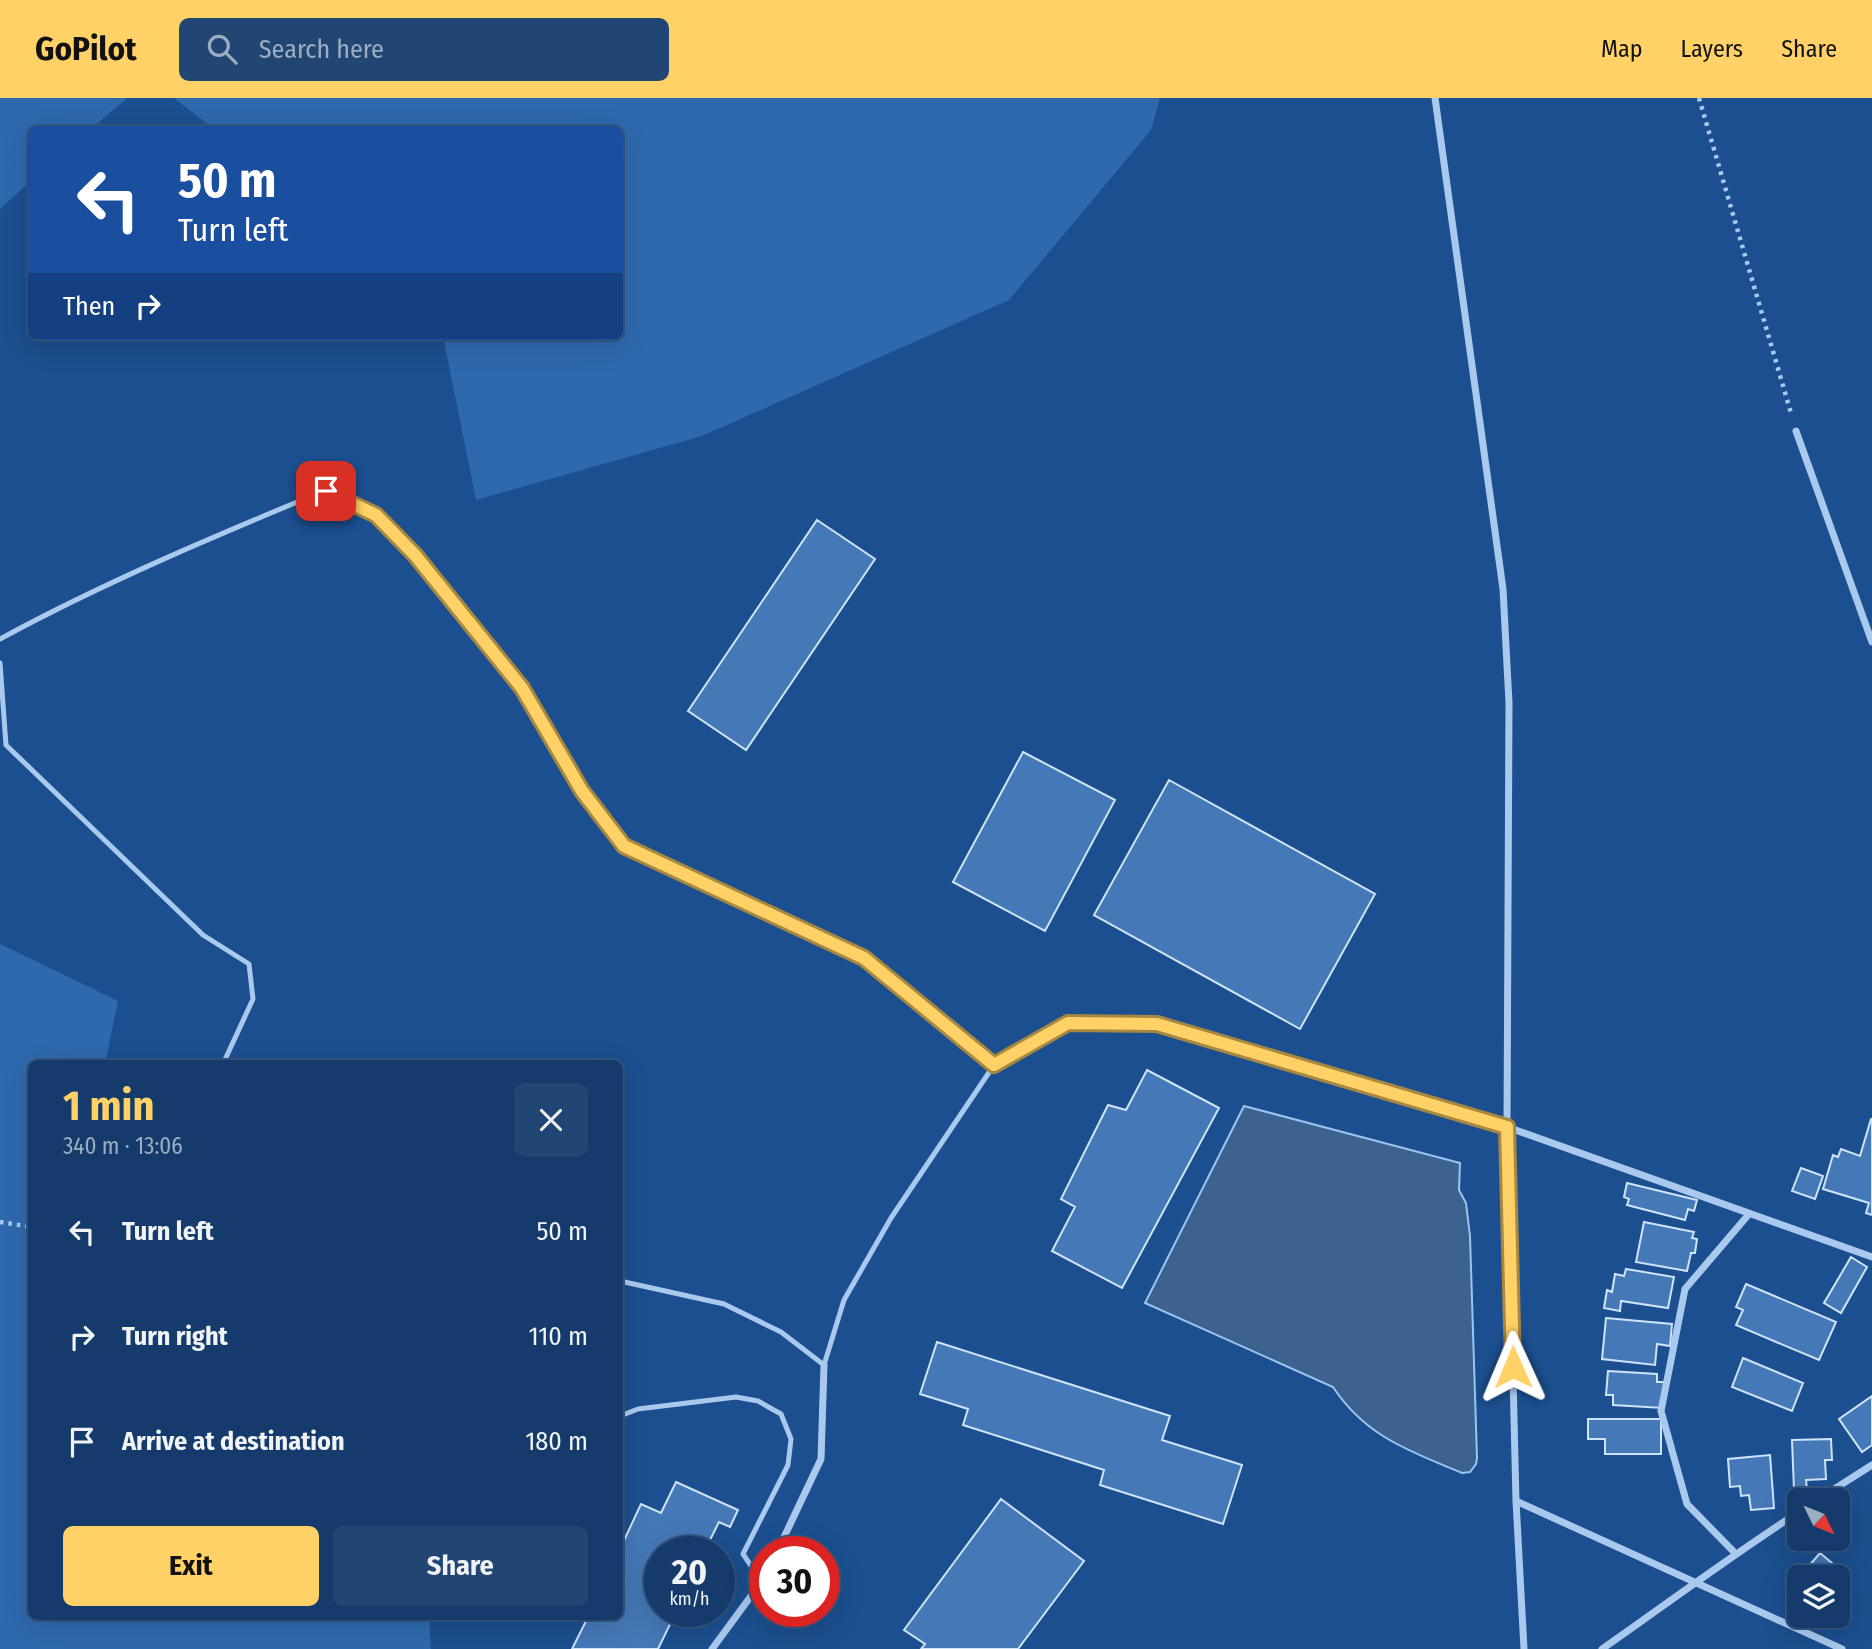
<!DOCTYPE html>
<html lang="en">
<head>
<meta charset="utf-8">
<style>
  :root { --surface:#143b6b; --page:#214673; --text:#f1f3f6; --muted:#9dadc1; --line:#33557e; --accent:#ffd166 }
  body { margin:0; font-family:"Fira Sans Condensed",sans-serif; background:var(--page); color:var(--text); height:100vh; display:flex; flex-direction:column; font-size:26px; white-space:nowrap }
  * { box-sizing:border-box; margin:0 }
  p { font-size:23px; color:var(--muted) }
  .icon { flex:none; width:38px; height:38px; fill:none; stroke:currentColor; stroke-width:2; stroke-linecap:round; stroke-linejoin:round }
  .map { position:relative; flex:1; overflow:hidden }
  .drawer { position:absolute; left:28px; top:962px; width:595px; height:560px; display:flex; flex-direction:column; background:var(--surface); border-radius:10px; box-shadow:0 7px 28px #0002,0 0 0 2px var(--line) }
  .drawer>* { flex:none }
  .hud { position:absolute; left:28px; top:28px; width:595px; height:214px; border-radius:10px; box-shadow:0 7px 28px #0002,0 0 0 2px var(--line); background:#1a4fa0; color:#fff; overflow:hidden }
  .needle { width:46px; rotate:133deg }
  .tools { position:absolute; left:1787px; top:1390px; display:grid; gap:14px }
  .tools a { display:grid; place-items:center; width:63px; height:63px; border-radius:10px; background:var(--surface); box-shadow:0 7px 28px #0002,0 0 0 2px var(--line); font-size:35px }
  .speed { position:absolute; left:644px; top:1438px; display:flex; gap:14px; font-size:35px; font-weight:700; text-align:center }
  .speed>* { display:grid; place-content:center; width:91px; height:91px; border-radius:50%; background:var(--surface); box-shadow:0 7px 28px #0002,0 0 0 2px var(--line); line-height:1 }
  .speed small { font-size:18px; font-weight:400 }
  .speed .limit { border:10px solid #d22; background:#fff; color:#111 }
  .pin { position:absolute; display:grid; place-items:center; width:60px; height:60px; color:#fff; margin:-30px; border-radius:14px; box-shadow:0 4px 10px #0006 }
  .me { position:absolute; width:77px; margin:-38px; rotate:359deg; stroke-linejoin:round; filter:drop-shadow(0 0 5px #0008) }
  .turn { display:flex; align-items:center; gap:24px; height:147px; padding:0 35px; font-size:32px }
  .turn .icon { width:91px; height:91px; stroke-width:2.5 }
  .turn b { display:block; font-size:49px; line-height:60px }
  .then { display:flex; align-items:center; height:66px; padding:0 35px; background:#0003; gap:14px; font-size:26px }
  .round { display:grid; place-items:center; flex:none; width:74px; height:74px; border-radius:10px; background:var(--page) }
  .head { display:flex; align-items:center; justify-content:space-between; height:119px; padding:0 35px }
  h1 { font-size:42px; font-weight:700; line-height:52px; color:var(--accent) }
  .cta { display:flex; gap:14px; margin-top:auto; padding:14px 35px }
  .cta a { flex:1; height:80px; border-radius:10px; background:var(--accent); color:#111; font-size:28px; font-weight:700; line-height:80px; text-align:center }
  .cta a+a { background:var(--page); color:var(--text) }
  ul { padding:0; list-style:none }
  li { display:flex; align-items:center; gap:21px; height:105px; padding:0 35px }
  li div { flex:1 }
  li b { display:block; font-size:26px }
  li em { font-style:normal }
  header { display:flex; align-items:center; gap:42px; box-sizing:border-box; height:98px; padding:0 35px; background:var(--accent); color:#111 }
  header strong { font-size:33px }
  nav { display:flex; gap:38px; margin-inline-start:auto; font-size:24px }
  .search { width:490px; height:63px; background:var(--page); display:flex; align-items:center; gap:18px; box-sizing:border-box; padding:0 24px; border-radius:10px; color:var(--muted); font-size:26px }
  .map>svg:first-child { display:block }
</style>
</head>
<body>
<header>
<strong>GoPilot</strong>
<div class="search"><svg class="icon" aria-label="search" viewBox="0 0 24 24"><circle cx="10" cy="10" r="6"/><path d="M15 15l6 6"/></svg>Search here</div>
<nav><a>Map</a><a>Layers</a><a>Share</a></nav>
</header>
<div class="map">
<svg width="1872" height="1551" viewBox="0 0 1872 1551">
  <rect width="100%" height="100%" fill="#1b4f8f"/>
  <path fill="#2e69ad" d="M0 0H127L91 31 32 32 31 83 0 111Z
    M174 0H1160L1151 32 1009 202 702 338 476 402 443 238H620V32L214 31Z
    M0 846 118 903 105 966H32V1519H429L431 1551H0Z"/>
  <path fill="#3c6290" stroke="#9cc4f0" stroke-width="2" d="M1244 1008 1460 1065 1459 1092 1466 1105 1470 1138 1477 1360 1476 1366 1470 1374 1462 1375C1410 1353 1366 1339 1333 1289L1145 1205Z"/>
  <path fill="#4478b7" stroke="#cfe3fa" stroke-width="2" d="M817 422 875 461 746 652 688 613Z
    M1023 654 1115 702 1045 833 953 784Z
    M1169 682 1375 796 1300 931 1094 817Z
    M1147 972 1219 1010 1122 1190 1052 1153 1075 1109 1061 1101 1108 1007 1126 1012Z
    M1871 1021H1872V1117L1866 1115 1869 1105 1823 1091 1833 1057 1838 1059 1841 1051 1860 1058Z
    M1801 1070 1823 1078 1815 1101 1792 1093Z
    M1627 1085 1697 1102 1694 1113 1688 1111 1685 1122 1627 1107 1629 1101 1624 1099Z
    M1644 1124 1694 1134 1692 1140 1697 1141 1695 1155H1691L1687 1173 1636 1164Z
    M1851 1159 1867 1169 1841 1215 1824 1205Z
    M1626 1171 1674 1179 1668 1210 1621 1203 1620 1213 1604 1210 1607 1192 1612 1194 1615 1176 1624 1178Z
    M1746 1186 1836 1224 1819 1262 1736 1227 1743 1212 1736 1209Z
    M1606 1220 1672 1226 1670 1248 1657 1246 1655 1267 1602 1261Z
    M937 1244 1170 1318 1162 1342 1242 1367 1223 1426 1100 1387 1104 1372 963 1327 968 1311 920 1296Z
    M1743 1260 1803 1285 1792 1313 1732 1289Z
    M1608 1273 1657 1276V1284H1664L1663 1310 1613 1307V1297H1606Z
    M1872 1298V1347L1862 1354 1839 1321Z
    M1588 1321H1661V1356H1605V1341H1588Z
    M1831 1341 1832 1362H1825L1826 1381 1806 1382 1807 1391 1794 1392 1792 1342Z
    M1770 1357 1774 1410 1751 1412 1749 1397 1741 1398 1740 1388 1730 1389 1728 1361Z
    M676 1384 738 1412 730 1429 719 1424 704 1454H660V1514H676L658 1551H572L588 1519H620V1451L641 1406 661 1415Z
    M1001 1401 1084 1463 1018 1551H921L925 1546 904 1532Z
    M1820 1455 1850 1480 1838 1494V1479L1801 1477Z"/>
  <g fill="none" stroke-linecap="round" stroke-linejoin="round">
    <path stroke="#a9c9ee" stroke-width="4.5" stroke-dasharray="3.5 5" stroke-linecap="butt" d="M1699 0 1791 315
      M0 1124 32 1129"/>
    <path stroke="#a9c9ee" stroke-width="5" d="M0 541C105 484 215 438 326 392L376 417 415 457 522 590 582 693 624 748 864 860 994 967
      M0 565 6 647 203 837 249 866 253 901 223 966
      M620 1183 724 1206 781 1234 824 1267 844 1202 891 1120 994 967 1068 925 1156 926 1507 1029
      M620 1318 638 1311 736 1299 758 1303 781 1316 791 1341 788 1367 743 1456 762 1484"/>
    <path stroke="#a9c9ee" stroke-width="7" d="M1435 0 1503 491 1509 605 1507 1029 1516 1403 1524 1551
      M1796 333 1872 544
      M1507 1029 1872 1159
      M1817 1402 1872 1367
      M1516 1403 1842 1551
      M777 1454 821 1361 824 1267
      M1735 1455 1687 1406 1661 1313 1685 1191 1749 1116
      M712 1551 765 1479
      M1602 1551C1668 1505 1732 1457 1799 1414"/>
  </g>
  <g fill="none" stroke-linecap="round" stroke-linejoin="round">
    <defs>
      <path id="route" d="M326 393 376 417 415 457 522 590 582 693 624 748 864 860 994 967 1068 925 1157 926 1507 1029 1513 1269"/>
    </defs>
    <use href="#route" stroke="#a68842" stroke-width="18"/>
    <use href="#route" stroke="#ffd166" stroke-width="12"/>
  </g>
</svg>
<div class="tools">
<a><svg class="needle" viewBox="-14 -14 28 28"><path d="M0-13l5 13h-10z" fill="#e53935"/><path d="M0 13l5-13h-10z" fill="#9dadc1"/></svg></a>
<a><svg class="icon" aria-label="layers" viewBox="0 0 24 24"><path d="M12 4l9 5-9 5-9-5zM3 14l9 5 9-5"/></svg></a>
</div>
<div class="speed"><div>20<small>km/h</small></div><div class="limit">30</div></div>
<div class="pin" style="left:326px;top:393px;background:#d93025"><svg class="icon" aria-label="arrive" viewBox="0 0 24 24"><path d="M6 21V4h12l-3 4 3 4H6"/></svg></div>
<svg class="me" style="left:1513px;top:1269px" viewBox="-20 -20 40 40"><path d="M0-17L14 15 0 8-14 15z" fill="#ffd166" stroke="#fff" stroke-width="4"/></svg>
<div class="hud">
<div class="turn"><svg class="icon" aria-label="left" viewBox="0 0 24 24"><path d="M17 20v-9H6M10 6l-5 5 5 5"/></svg><div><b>50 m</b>Turn left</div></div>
<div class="then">Then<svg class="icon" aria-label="right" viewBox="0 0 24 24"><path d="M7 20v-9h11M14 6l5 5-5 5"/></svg></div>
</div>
<section class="drawer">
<div class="head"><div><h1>1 min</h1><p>340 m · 13:06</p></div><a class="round"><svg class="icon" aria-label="close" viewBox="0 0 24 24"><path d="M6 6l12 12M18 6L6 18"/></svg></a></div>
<ul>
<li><svg class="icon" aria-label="left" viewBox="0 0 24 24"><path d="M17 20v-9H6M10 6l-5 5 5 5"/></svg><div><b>Turn left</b></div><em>50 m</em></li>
<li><svg class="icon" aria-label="right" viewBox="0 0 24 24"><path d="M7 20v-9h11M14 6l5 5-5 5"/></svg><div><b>Turn right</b></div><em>110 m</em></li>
<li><svg class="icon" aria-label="arrive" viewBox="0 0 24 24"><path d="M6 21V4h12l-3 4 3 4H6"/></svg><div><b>Arrive at destination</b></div><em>180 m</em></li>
</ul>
<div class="cta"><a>Exit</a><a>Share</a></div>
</section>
</div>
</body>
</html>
